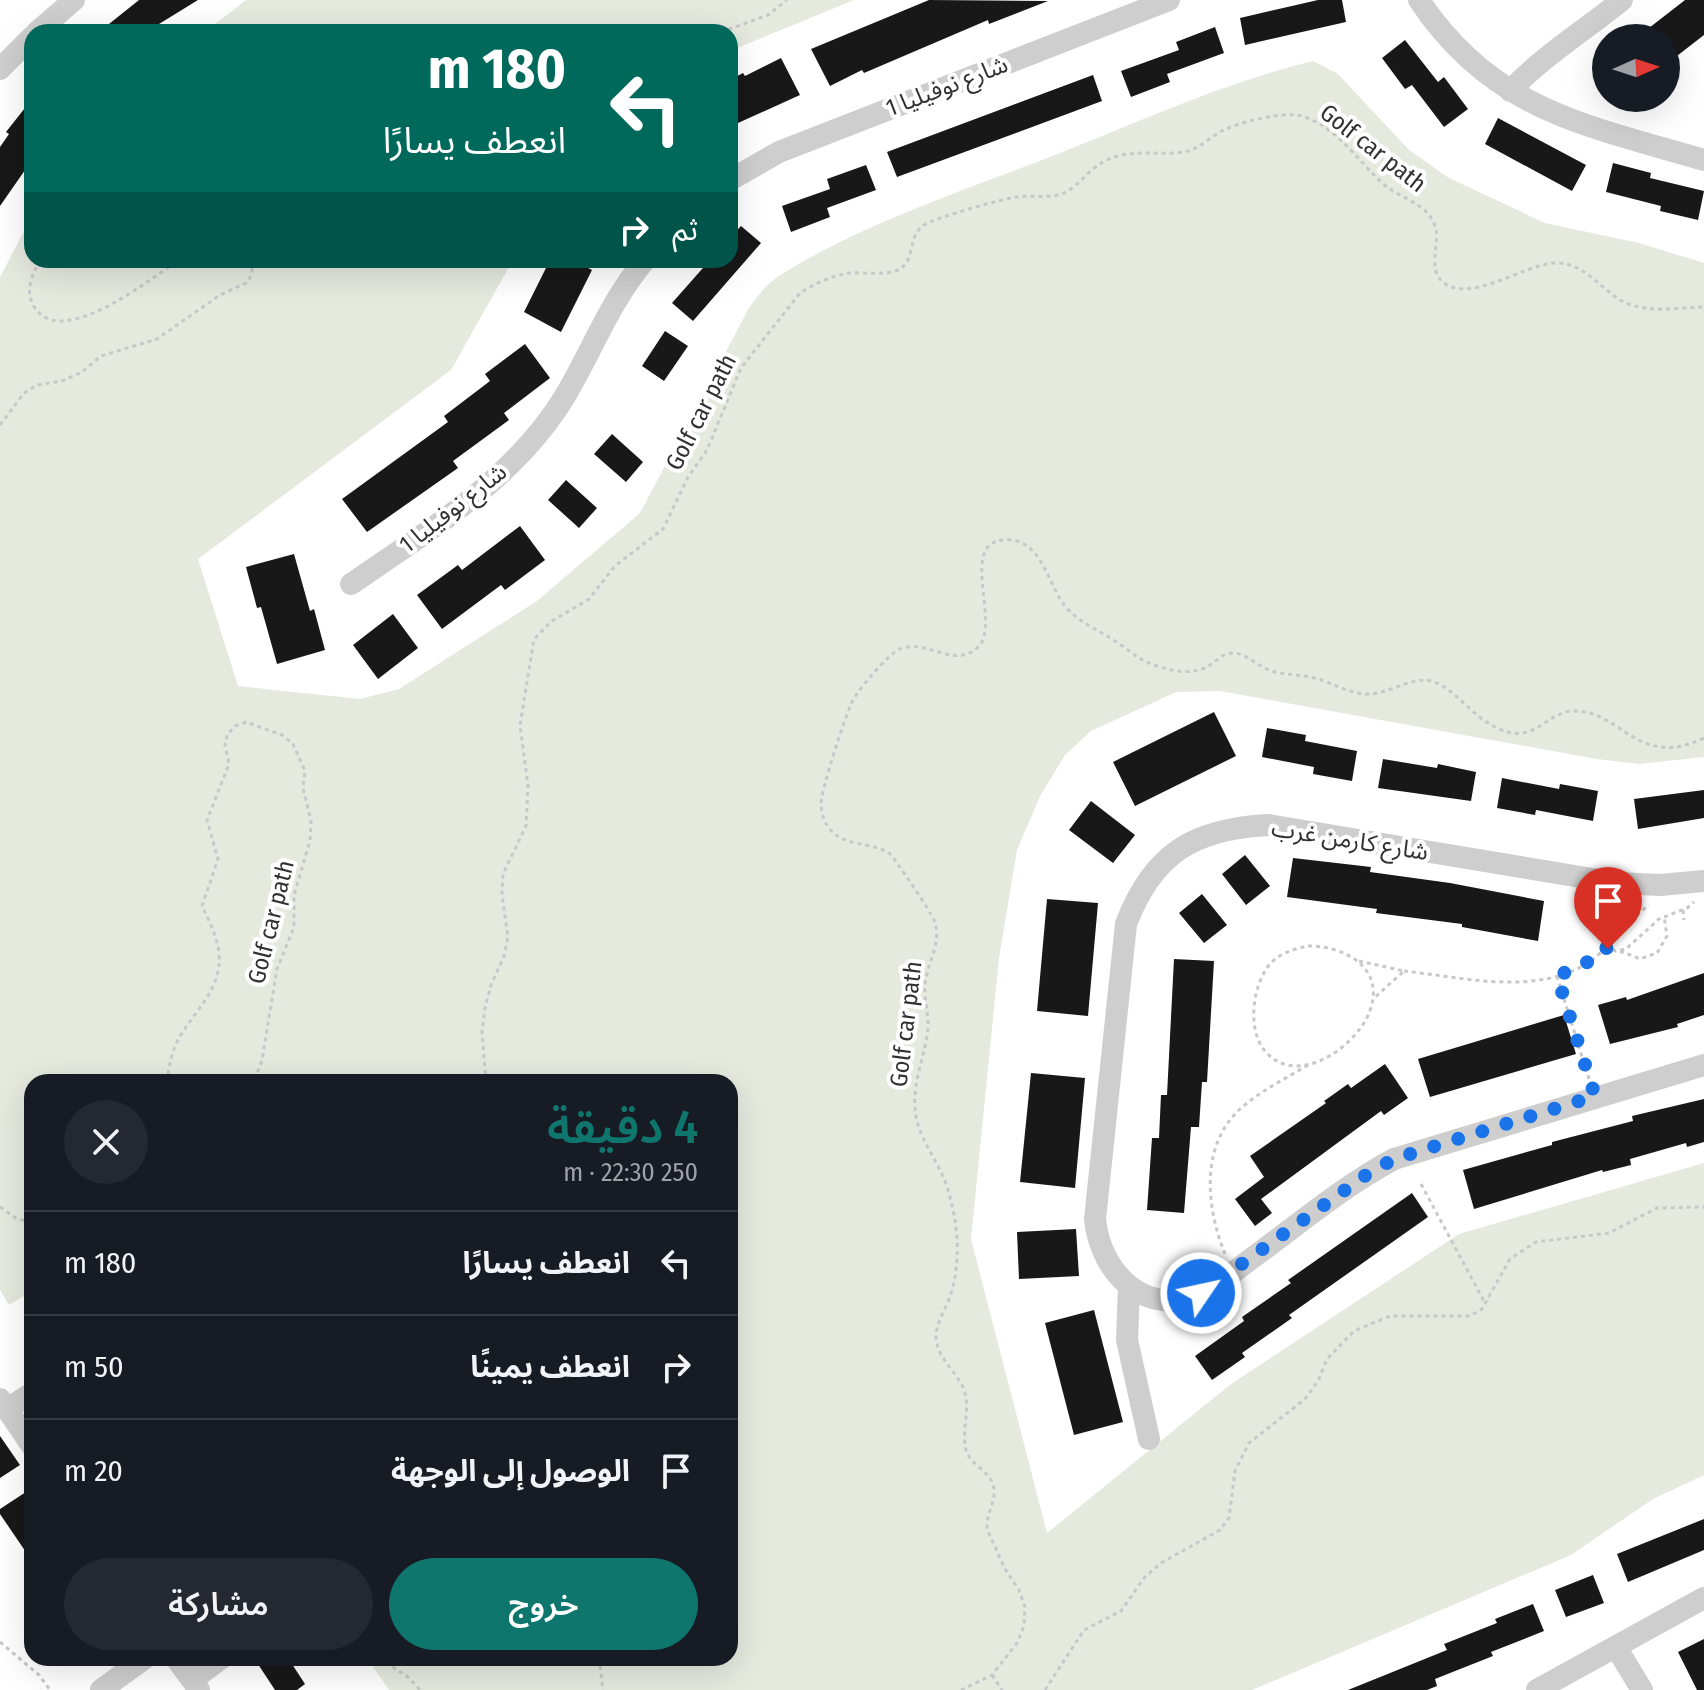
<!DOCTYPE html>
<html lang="ar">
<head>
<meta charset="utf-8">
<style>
  :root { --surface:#171b24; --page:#242831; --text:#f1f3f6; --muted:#9ea1a6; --line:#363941; --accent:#0f766e }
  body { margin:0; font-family:"Fira Sans Condensed","Noto Sans Arabic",sans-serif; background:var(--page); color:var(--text); direction:rtl; height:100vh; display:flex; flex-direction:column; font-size:30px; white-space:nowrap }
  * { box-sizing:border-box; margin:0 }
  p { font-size:26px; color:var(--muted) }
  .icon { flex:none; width:44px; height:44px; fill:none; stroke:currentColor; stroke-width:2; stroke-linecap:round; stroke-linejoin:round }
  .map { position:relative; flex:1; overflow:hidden; direction:ltr }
  .drawer { position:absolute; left:24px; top:1074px; width:714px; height:592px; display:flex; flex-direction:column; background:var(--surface); border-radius:24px; box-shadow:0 8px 32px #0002; direction:rtl }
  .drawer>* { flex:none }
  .hud { position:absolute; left:24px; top:24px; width:714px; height:244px; border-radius:24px; box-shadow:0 8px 32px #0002; direction:rtl; background:#00695c; color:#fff; overflow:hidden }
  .needle { width:52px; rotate:87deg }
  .controls { position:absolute; left:1592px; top:24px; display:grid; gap:16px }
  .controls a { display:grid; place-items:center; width:88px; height:88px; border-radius:50%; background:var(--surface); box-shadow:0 8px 32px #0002; font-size:40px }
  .pin { position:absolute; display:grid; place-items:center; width:68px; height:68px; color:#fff; margin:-82px -34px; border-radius:50% 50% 50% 0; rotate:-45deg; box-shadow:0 0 8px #0007 }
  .pin .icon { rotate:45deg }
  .me { position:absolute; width:88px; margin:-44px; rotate:56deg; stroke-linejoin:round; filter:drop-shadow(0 0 6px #0008) }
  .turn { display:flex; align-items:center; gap:28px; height:168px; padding:0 40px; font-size:36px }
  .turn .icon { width:104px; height:104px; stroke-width:2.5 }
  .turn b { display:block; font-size:56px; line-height:68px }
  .then { display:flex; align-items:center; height:76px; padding:0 40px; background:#0003; gap:16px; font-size:30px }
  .round { display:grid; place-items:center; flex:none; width:84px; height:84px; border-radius:42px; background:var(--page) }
  .summary { display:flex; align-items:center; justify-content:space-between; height:136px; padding:0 40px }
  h1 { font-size:48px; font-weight:600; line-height:60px; color:var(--accent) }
  .action { display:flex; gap:16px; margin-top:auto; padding:16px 40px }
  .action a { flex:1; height:92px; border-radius:48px; background:var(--accent); color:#fff; font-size:32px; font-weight:600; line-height:92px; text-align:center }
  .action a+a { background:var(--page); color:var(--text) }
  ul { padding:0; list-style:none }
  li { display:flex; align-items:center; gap:24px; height:104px; padding:0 40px; border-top:2px solid var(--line) }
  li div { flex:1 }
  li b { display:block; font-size:30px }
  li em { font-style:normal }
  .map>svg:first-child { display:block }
</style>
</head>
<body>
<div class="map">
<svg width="1704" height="1690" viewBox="0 0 1704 1690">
  <rect width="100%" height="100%" fill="#fff"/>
  <path fill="#e5e9de" d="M246 0H854L730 51V32H205Z
    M1313 61 1338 74 1409 150 1449 178 1545 223 1639 243 1704 263V757L1639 764 1597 759 1220 691 1176 692 1091 731 1065 755 1040 796 1017 850 999 958 971 1239 1047 1533 1231 1384 1459 1234 1704 1163V1475L1653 1499 1571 1555 1252 1690H389L367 1658H730V1082H32V1291L9 1305 0 1290V277L32 216V260H513L451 370 198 559 238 686 360 699 399 689 537 601 640 513 749 308C758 295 767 283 782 274 864 223 960 192 1050 157 1136 123 1222 83 1313 61Z"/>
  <path fill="#181818" d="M139 0H198L146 32H99Z
    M929 0 1048 1 989 24 988 20 864 73 862 70 830 86 811 49Z
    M1318 0H1342L1346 22 1245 45 1240 18Z
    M1685 0H1704V35L1673 59 1666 50V38H1657L1649 28Z
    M1215 27 1224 53 1167 74 1170 82 1131 97 1121 71 1179 50 1176 42Z
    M1405 40 1438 82 1444 77 1468 109 1444 127 1412 85 1405 89 1382 58Z
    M781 58 800 95 738 123 730 107V80L743 73 745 76Z
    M1093 75 1102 101 897 177 887 152Z
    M32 99V160L0 206V147L9 134 6 132Z
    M1498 118 1586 165 1572 191 1485 144Z
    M1613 163 1651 173 1650 178 1704 191 1698 220 1660 211 1661 206 1606 192Z
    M866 165 876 190 827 208 830 217 791 232 782 206 830 189 827 179Z
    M741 226 761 243 693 321 672 303 710 260H730V238Z
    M550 260H573L592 270 561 332 524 312Z
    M665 331 688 346 664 381 642 366Z
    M525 344 550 378 504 413 509 420 453 461 458 468 367 532 342 499 448 422 444 416 490 381 485 374Z
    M612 434 643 462 626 482 594 454Z
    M566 480 597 508 579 528 548 500Z
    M520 526 545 560 505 590 501 585 442 629 417 595 458 565 462 570Z
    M294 554 310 611 314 609 325 650 277 664 261 607 257 608 246 567Z
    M393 614 418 648 378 679 353 645Z
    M1214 712 1236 756 1135 806 1113 762Z
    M1267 728 1306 735 1305 741 1357 751 1352 781 1313 774 1314 767 1262 757Z
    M1383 759 1437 768 1438 764 1476 772 1471 801 1378 788Z
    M1502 778 1559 789 1560 784 1598 791 1593 821 1536 810 1535 815 1497 808Z
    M1704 790V818L1638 829 1634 799Z
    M1091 801 1135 835 1113 863 1069 830Z
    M1245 855 1270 886 1246 905 1222 874Z
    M1293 858 1371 867 1370 872 1450 883 1544 901 1538 941 1462 927V924L1376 913 1377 909 1287 897Z
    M1202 894 1227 925 1204 943 1179 913Z
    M1047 899 1098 903 1088 1016 1037 1011Z
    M1174 959 1214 961 1207 1082H1202L1199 1127H1191L1184 1213 1147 1210 1152 1138H1159L1161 1095H1167Z
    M1704 973V1015L1677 1024 1678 1027 1610 1044 1598 1005 1626 997 1627 1000Z
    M1564 1015 1576 1054 1430 1097 1418 1059Z
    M1385 1064 1408 1098 1384 1115 1381 1111 1261 1199 1272 1213 1255 1226 1235 1199 1264 1177 1250 1156 1326 1103 1324 1101 1348 1084 1351 1088Z
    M1031 1073 1085 1078 1075 1188 1020 1182Z
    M1704 1099V1142L1687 1147 1686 1143 1630 1159 1631 1165 1603 1172 1602 1170 1474 1209 1463 1170 1552 1145V1142L1633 1121 1632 1116Z
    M1412 1193 1428 1217 1289 1315 1292 1318 1242 1353 1245 1357 1212 1380 1195 1356 1244 1321 1242 1317 1291 1283 1288 1280Z
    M1076 1229 1079 1276 1019 1279 1017 1232Z
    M1094 1310 1123 1422 1074 1435 1045 1323Z
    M0 1436 20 1465 0 1478Z
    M32 1488V1561L0 1514V1509Z
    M1704 1519V1550L1628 1582 1617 1554Z
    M1593 1575 1604 1603 1566 1617 1555 1590Z
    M1533 1604 1544 1631 1491 1652 1493 1656 1435 1679 1437 1686 1427 1690H1348L1447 1650 1444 1644 1497 1623 1495 1619Z
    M1704 1639V1690H1697L1678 1652Z
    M254 1658H288L305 1684 297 1690H275Z"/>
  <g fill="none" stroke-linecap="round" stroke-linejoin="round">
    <path stroke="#c8c8c8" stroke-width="3" stroke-dasharray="4 4" stroke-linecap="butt" d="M721 32 768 15 787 0
      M40 260C32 275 24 292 35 308 63 350 151 278 179 260
      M0 425 24 393 37 385 62 381 82 372 101 356 157 339 220 295 246 283 252 275V260
      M1683 910 1684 920
      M1308 946C1346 946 1387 969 1369 1013 1354 1049 1296 1088 1265 1051 1247 1030 1252 985 1270 964 1280 953 1294 949 1308 946Z
      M1605 947 1616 951 1626 949 1659 919 1687 908 1694 902
      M1620 951 1640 959 1657 953 1667 936 1664 916
      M1359 961 1404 971 1373 999
      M1404 971C1461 977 1533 996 1586 964 1610 949 1626 922 1649 905
      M1557 976 1589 1079
      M167 1082C169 1068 171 1053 178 1040 194 1010 222 991 219 953 217 936 209 921 202 906L218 859 207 820 229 764 225 746 227 735 235 726 246 722 282 735 293 744 305 771 303 788 311 821 310 841 294 895V927L277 969 262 1060 254 1082
      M486 1082 482 1032 485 1008 491 985 504 956 508 937 502 895 503 874 526 826 528 786 520 725 534 639 552 621 589 599 615 566 663 529 688 477 707 450 741 368 800 293C814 284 833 275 850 273 865 272 884 276 898 270 916 262 907 236 924 225 934 218 1002 199 1016 197 1030 195 1044 198 1058 195 1078 190 1088 168 1107 160 1133 148 1157 156 1184 152 1198 150 1209 138 1220 132 1238 122 1283 111 1302 116 1336 127 1356 158 1380 181 1397 198 1427 202 1435 226 1441 243 1426 270 1444 283 1472 303 1523 265 1554 263 1587 262 1600 291 1626 303 1650 313 1679 308 1704 307
      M1421 1184 1485 1303
      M0 1207 17 1219 32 1222
      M1225 1254C1206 1207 1200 1146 1240 1109 1260 1091 1285 1079 1308 1065
      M0 1642 39 1675 50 1690
      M379 1658 408 1677 420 1690
      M599 1658 603 1690
      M992 1675 1002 1690
      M961 1690 992 1675 1017 1643 1024 1626 1025 1607 1019 1590 1005 1569 987 1529C986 1514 995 1504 994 1490 993 1471 971 1467 966 1450 961 1430 971 1410 964 1390 957 1371 937 1359 936 1337 936 1324 944 1312 949 1299 958 1275 959 1246 955 1220 952 1204 948 1186 941 1172 928 1146 913 1128 915 1097 916 1073 926 1051 928 1028 929 1011 922 996 926 978 930 958 942 940 934 920 931 912 894 857 889 853 864 838 826 851 821 805 820 793 846 713 853 700 860 688 888 654 900 649 926 638 954 669 977 648 1004 625 953 535 1011 540 1039 542 1048 579 1060 599 1074 621 1094 627 1115 641 1127 648 1136 658 1149 663 1166 670 1189 676 1207 667 1216 662 1222 653 1233 653 1246 653 1257 666 1269 670 1282 675 1295 674 1309 677 1329 680 1345 693 1366 694 1389 695 1414 674 1434 682 1458 690 1475 723 1508 732 1536 740 1548 712 1573 711 1622 710 1637 770 1704 738
      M1045 1690 1084 1630 1121 1611 1144 1578 1161 1563 1220 1530 1229 1518 1235 1471 1249 1443 1305 1399 1318 1381 1327 1359 1354 1331 1390 1316H1470L1482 1309 1510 1259 1536 1242 1609 1233 1657 1208 1704 1207"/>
    <path stroke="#cecece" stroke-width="22" d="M1419 0C1492 110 1585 125 1704 160
      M37 32 74 0
      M0 69 32 37
      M1510 91C1543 56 1584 31 1622 0
      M730 180 779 152 1169 0
      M351 584C429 530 515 479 565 396 592 351 610 301 645 260
      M1704 881 1660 885 1617 883 1268 825C1194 829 1153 853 1126 924L1095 1219C1100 1272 1145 1319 1201 1293 1218 1286 1233 1272 1247 1262 1295 1227 1342 1187 1394 1159L1704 1065
      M1129 1286 1127 1340 1149 1439
      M0 1399 32 1446
      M7 1409 32 1393
      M1616 1647 1642 1690
      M176 1658 199 1690
      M192 1680 222 1658
      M101 1690 145 1658
      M1537 1690 1704 1598"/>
  </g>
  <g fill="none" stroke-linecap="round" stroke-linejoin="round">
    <path stroke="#1a73e8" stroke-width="14" stroke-dasharray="0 25.2" d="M1201 1293 1366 1175 1394 1159 1595 1096 1557 976 1585 964 1605 947 1608 949"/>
  </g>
  <g text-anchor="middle" stroke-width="8" stroke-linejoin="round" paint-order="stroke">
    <g font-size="24" fill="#313131" stroke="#fff">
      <text transform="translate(947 86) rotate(-21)" y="8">شارع نوفيليا 1</text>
      <text transform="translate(1373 148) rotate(38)" y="8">Golf car path</text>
      <text transform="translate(701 412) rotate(-63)" y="8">Golf car path</text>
      <text transform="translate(453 508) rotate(-38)" y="8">شارع نوفيليا 1</text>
      <text transform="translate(1350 840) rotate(9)" y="8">شارع كارمن غرب</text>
      <text transform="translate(271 922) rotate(-76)" y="8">Golf car path</text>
      <text transform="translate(906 1024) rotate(-83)" y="8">Golf car path</text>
    </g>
  </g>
</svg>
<div class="controls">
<a><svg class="needle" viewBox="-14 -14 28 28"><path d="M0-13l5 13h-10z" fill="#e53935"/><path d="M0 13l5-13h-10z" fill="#9ea1a6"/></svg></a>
</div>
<div class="pin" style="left:1608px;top:949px;background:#d93025"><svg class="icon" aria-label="arrive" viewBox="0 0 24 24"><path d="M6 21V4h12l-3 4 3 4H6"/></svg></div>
<svg class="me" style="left:1201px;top:1293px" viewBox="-20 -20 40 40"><circle r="17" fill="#1a73e8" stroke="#fff" stroke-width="3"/><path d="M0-11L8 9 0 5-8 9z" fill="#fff"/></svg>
<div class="hud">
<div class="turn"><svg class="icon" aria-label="left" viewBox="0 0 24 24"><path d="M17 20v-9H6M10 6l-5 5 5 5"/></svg><div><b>180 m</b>انعطف يسارًا</div></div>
<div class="then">ثم<svg class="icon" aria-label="right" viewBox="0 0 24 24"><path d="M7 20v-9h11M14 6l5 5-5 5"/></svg></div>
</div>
<section class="drawer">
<div class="summary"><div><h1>4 دقيقة</h1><p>250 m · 22:30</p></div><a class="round"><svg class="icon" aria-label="close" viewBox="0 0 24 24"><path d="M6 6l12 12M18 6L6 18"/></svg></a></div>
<ul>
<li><svg class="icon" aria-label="left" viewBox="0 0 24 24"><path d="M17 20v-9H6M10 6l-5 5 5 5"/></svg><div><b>انعطف يسارًا</b></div><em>180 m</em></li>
<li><svg class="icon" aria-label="right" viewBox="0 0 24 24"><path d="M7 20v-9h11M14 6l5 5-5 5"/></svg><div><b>انعطف يمينًا</b></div><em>50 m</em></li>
<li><svg class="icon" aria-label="arrive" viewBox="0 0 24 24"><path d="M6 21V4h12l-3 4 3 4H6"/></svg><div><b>الوصول إلى الوجهة</b></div><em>20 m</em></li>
</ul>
<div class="action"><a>خروج</a><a>مشاركة</a></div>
</section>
</div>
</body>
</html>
